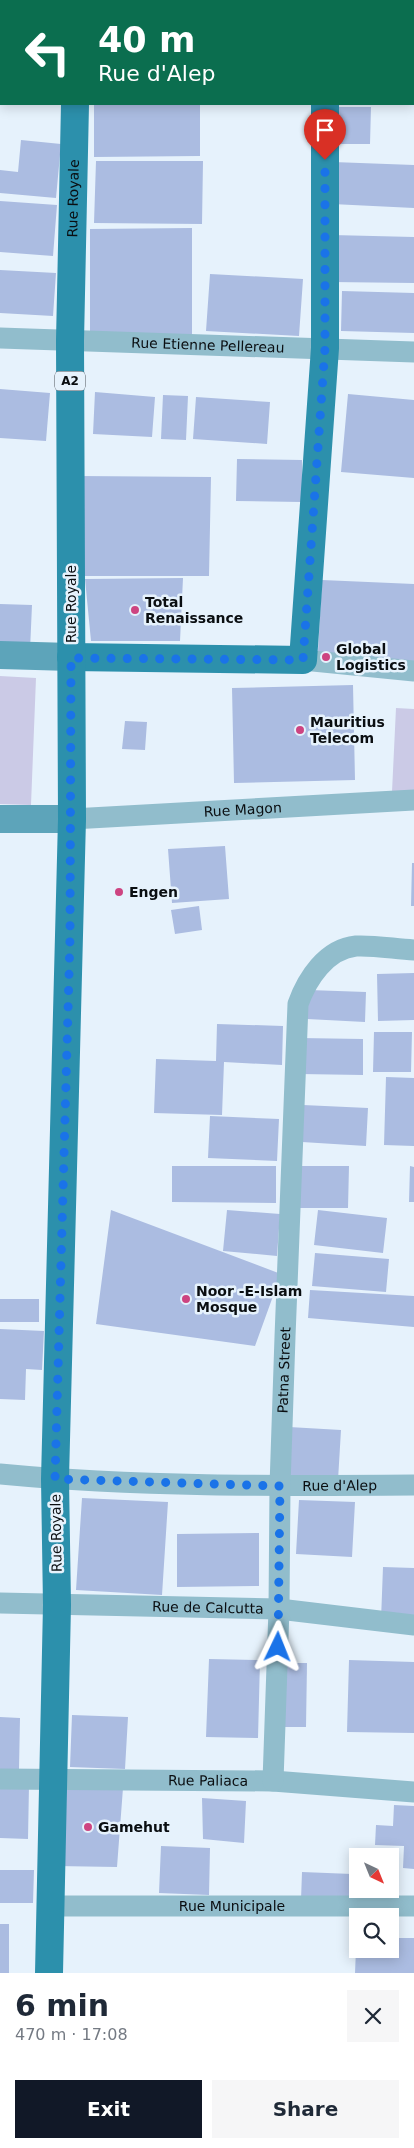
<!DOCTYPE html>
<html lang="en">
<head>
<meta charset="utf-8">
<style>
  :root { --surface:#fff; --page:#f6f6f7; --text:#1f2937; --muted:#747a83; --accent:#111827 }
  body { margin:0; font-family:"DejaVu Sans",sans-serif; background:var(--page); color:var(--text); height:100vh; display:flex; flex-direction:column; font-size:19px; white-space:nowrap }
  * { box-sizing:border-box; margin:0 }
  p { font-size:16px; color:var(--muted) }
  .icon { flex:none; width:28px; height:28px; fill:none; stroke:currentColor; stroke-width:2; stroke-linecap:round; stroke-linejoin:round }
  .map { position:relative; height:1973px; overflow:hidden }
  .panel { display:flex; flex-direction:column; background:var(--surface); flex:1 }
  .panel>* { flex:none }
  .banner { position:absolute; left:0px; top:0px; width:415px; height:105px; box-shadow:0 2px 12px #0003; background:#0b6e4f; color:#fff; overflow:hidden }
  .needle { width:32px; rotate:137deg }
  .fabs { position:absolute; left:349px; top:1848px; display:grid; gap:10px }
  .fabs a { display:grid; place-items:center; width:50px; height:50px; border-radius:0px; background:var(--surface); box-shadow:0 2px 12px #0003; font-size:25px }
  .pin { position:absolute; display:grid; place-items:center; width:42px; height:42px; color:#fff; margin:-51px -21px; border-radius:50% 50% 50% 0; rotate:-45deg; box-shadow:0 0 5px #0007 }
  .pin .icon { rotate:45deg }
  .me { position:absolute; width:55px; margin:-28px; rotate:2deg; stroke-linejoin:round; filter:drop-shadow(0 0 4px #0008) }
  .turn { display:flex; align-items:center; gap:18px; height:105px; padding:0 15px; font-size:22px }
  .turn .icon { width:65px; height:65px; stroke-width:2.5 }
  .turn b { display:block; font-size:35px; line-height:42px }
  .round { display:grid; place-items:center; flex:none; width:52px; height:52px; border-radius:0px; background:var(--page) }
  .headline { display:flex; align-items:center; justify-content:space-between; height:85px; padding:0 15px }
  h1 { font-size:30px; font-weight:700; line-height:38px }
  .button { display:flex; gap:10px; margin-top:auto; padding:10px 15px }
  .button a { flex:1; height:58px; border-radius:0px; background:var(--accent); color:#fff; font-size:20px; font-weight:700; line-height:58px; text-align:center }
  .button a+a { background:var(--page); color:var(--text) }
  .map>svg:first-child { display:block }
</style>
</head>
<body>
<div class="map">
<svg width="414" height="1973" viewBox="0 0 414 1973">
  <rect width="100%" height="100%" fill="#e6f2fc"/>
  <path fill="#cbcae6" d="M0 676 36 678 31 805 0 804Z
    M396 708 414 709V793L392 792Z"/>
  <path fill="#abbce1" d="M200 104V156L94 157V105Z
    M336 107H371L370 144H336Z
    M21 140 61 144 56 198 0 193V170L18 172Z
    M96 161H203L202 224 94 223Z
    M333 162 414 165V208L332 204Z
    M0 201 57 205 53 256 0 252Z
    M192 228V336L90 337V229Z
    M332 235 414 237V283L331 282Z
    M0 270 56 273 53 316 0 313Z
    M210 274 303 279 299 336 206 331Z
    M342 291 414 293V333L341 331Z
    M0 389 50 393 46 441 0 438Z
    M95 392 155 397 152 437 93 434Z
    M348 394 414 400V478L341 472Z
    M163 395 188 396 186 440 161 439Z
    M196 397 270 402 267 444 193 439Z
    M237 459 302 460V502L236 501Z
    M78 476 211 477 209 576H76Z
    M183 578 180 641H91L85 579Z
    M322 580 414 584V671L317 669Z
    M0 604 32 605 30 650 0 648Z
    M353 685 355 780 234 783 232 688Z
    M125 721 147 722 145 750 122 749Z
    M225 846 229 899 172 903 168 849Z
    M412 863H414V906H411Z
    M199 906 202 930 175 934 171 910Z
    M414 973V1020L378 1021 377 974Z
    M309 990 366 992 365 1022 307 1019Z
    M217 1024 283 1026 282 1065 224 1062 222 1115 154 1113 156 1059 216 1061Z
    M374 1032H412L411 1072H373Z
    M300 1038 363 1039V1075L300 1074Z
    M386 1077 414 1078V1146L384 1145Z
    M303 1105 368 1108 366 1146 302 1142Z
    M210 1116 279 1119 277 1161 208 1158Z
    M172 1166H276V1203L172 1202Z
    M300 1166H349L348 1208H299Z
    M410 1166 414 1167V1202H409Z
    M111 1210 281 1274 255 1346 96 1324Z
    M227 1210 280 1214 277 1256 223 1251Z
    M318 1210 387 1218 383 1253 314 1245Z
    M315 1253 389 1259 386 1292 312 1286Z
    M310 1290 414 1296V1327L308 1318Z
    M0 1299H39V1322H0Z
    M0 1329 44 1331 42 1370 26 1369 25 1400 0 1399Z
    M289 1427 341 1430 338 1480 286 1477Z
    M82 1498 168 1502 162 1595 76 1590Z
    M299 1500 355 1502 352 1557 296 1554Z
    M259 1533V1586L177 1587V1534Z
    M383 1567 414 1568V1621L381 1620Z
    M209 1659 260 1660 258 1738 206 1737Z
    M349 1660 414 1662V1733L347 1732Z
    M278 1663H307L306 1727H278Z
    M72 1715 128 1717 125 1769 70 1767Z
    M0 1717 20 1718 19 1769H0Z
    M0 1785H29L28 1839 0 1838Z
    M57 1785 123 1788 117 1867 56 1866Z
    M202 1798 246 1801 244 1843 203 1839Z
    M394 1805 414 1806V1869L403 1868 404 1846 375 1845 376 1825 393 1826Z
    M161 1846 210 1848 209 1895 159 1893Z
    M358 1850H391V1856H358Z
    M0 1870H34L33 1903H0Z
    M302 1872 352 1874 351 1902 301 1900Z
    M357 1889H390V1891H357Z
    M0 1924H9V1973H0Z
    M390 1938H414V1973H355L356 1949H390Z"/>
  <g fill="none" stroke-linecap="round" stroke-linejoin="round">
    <g stroke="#91bdcc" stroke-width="21">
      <path d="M0 92H1"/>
      <path id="s1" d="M0 338 414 352"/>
      <path d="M303 660 414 671"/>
      <path id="s2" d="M72 819 414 800"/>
      <path id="s3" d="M0 1474C137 1487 276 1486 414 1485"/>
      <path id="s4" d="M0 1603 279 1609 414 1625"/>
      <path id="s5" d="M0 1779 273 1781 414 1792"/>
      <path id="s6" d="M273 1781 279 1609 280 1486 285 1337 298 1004C307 979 326 949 356 946 374 945 395 949 414 950"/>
      <path id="s7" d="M50 1906H414"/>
    </g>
    <path stroke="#5da4ba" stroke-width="28" d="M0 655 71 657
      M0 819H72"/>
    <g stroke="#2c90ac" stroke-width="28">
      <path d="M77 1V0"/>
      <path d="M327 1V0"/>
      <path d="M71 657 303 660 325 348V104"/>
      <path id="s8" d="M49 1973 57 1605 55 1479 72 819 70 341 75 104"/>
    </g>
  </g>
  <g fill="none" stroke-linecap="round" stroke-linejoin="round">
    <path stroke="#1a73e8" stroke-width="9" stroke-dasharray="0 16.2" d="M278 1647 280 1486 55 1479 70 939 71 658 303 660 325 348V160"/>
  </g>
  <g fill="#cd4481" stroke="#e6f2fc" stroke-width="2">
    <circle cx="135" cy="610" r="5"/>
    <circle cx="326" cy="657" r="5"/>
    <circle cx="300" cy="730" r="5"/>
    <circle cx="119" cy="892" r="5"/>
    <circle cx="186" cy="1299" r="5"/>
    <circle cx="88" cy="1827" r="5"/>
  </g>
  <g text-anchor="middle" stroke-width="5" stroke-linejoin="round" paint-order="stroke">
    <rect fill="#e6f2fc" stroke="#4c5258" stroke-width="1" x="55" y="371.5" width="30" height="19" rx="4"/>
    <g font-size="12" font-weight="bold" fill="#0a0e11">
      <text x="70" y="385">A2</text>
    </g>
    <g font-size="14" fill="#0a0e11" stroke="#e6f2fc">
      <text dy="5" stroke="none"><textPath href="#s8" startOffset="1775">Rue Royale</textPath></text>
      <text dy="5" stroke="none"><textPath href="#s1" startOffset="208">Rue Etienne Pellereau</textPath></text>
      <text transform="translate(71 604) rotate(-90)" y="5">Rue Royale</text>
      <text dy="5" stroke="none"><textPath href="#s2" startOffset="171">Rue Magon</textPath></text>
      <text dy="5" stroke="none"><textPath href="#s6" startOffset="411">Patna Street</textPath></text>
      <text dy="5" stroke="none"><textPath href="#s3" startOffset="340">Rue d'Alep</textPath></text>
      <text transform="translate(56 1533) rotate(-91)" y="5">Rue Royale</text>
      <text dy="5" stroke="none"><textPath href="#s4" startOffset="208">Rue de Calcutta</textPath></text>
      <text dy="5" stroke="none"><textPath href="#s5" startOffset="208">Rue Paliaca</textPath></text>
      <text dy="5" stroke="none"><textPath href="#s7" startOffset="182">Rue Municipale</textPath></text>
    </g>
    <g font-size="14" font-weight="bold" fill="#0a0e11" stroke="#e6f2fc" text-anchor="start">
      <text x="145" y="607">Total<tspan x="145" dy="16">Renaissance</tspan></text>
      <text x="336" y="654">Global<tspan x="336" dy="16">Logistics</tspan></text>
      <text x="310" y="727">Mauritius<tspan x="310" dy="16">Telecom</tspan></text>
      <text x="129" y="897">Engen</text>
      <text x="196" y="1296">Noor -E-Islam<tspan x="196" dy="16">Mosque</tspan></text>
      <text x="98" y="1832">Gamehut</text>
    </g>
  </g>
</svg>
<div class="fabs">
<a><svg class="needle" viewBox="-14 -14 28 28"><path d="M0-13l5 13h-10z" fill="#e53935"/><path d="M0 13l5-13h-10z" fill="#747a83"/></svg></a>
<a><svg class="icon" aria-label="search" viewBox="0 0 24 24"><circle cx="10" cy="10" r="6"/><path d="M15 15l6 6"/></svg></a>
</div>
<div class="pin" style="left:325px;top:160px;background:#d93025"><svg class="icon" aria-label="arrive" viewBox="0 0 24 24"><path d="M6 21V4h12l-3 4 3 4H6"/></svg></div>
<svg class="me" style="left:278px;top:1647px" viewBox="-20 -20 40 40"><path d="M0-17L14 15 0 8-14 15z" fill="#1a73e8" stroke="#fff" stroke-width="4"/></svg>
<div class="banner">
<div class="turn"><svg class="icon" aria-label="left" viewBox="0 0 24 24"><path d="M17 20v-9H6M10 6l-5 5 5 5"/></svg><div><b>40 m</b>Rue d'Alep</div></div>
</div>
</div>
<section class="panel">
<div class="headline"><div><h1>6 min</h1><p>470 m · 17:08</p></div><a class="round"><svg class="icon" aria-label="close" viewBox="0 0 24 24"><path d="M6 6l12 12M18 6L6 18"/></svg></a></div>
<div class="button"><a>Exit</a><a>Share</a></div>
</section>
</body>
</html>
